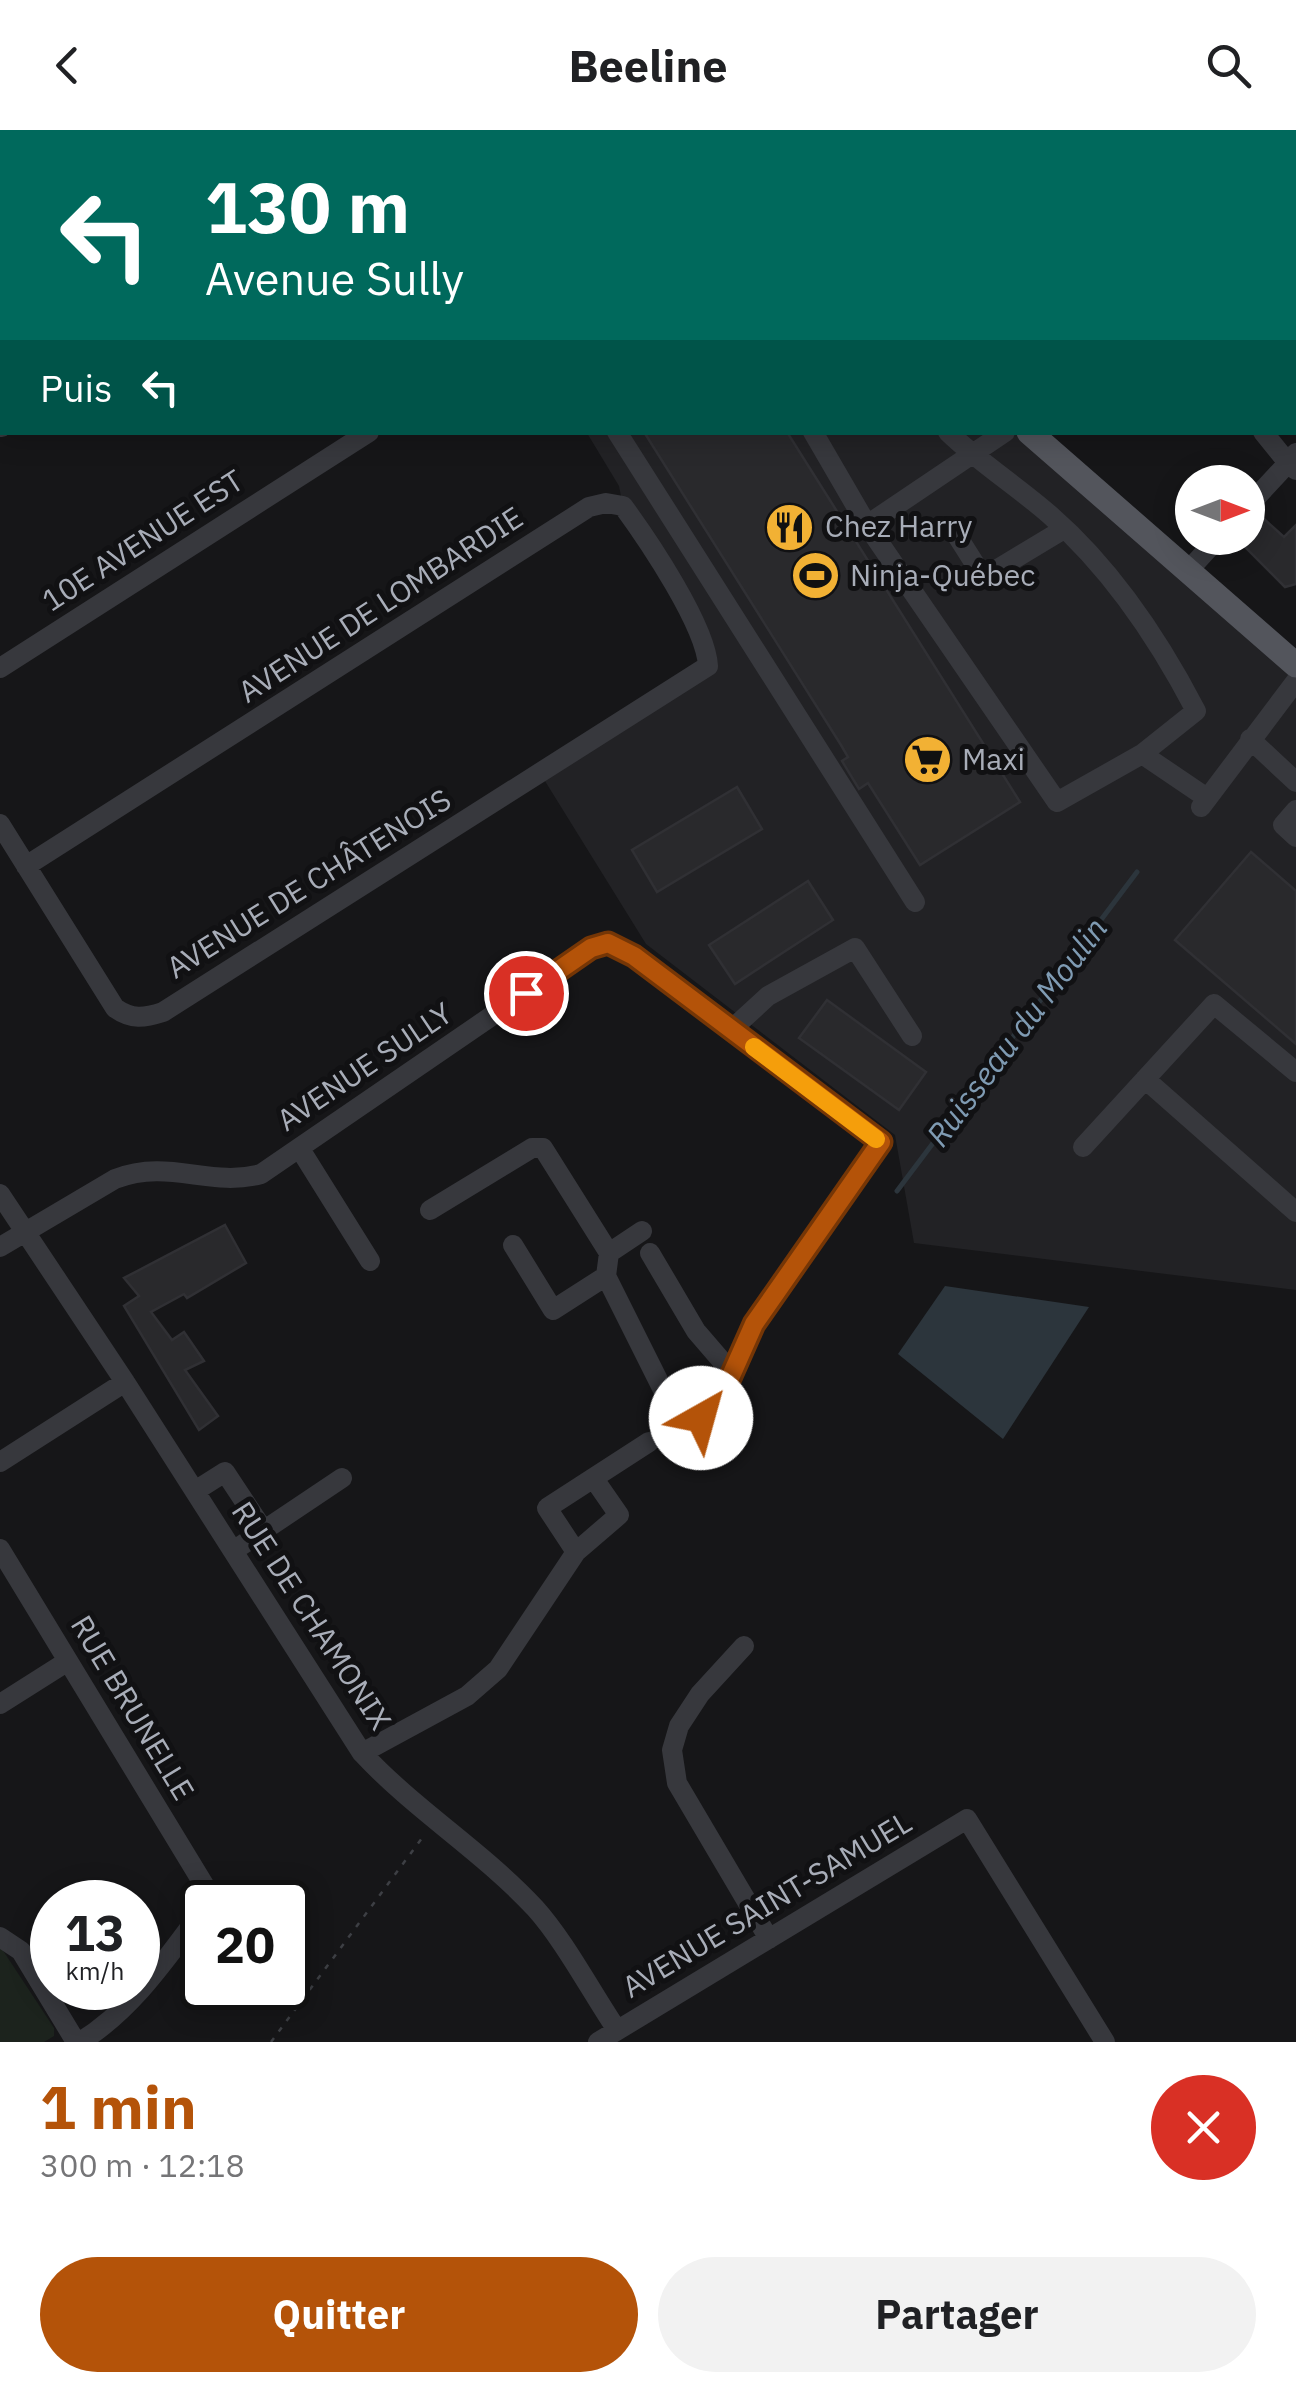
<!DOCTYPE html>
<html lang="fr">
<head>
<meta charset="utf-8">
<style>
  :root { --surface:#fff; --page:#f2f2f2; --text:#202124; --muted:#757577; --accent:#b45309 }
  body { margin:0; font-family:"IBM Plex Sans",sans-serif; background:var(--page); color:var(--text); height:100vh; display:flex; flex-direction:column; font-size:38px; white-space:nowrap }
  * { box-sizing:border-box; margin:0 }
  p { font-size:32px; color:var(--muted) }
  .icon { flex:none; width:55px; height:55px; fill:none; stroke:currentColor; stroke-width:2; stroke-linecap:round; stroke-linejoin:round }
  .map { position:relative; height:1912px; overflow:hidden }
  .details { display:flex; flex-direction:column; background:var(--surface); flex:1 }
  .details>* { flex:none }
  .guide { position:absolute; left:0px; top:0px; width:1298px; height:305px; box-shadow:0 5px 25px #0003; background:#00695c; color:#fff; overflow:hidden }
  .needle { width:65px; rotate:90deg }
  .tools { position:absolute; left:1175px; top:335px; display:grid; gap:20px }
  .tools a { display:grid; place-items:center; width:90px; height:90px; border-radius:50%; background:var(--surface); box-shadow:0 5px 25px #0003; font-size:50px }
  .speed { position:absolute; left:30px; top:1750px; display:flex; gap:20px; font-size:50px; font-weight:700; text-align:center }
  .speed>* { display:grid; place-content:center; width:130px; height:130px; border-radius:50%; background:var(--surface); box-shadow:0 5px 25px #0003; line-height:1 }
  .speed small { font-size:25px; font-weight:400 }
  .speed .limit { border:5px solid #111; border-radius:15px; background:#fff; color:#111 }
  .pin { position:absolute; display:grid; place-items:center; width:85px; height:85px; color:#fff; margin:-42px; border:5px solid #fff; border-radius:50%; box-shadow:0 2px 10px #0007 }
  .me { position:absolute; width:110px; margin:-55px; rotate:38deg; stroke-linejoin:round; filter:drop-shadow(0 0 8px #0008) }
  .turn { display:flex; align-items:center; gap:35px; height:210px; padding:0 40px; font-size:45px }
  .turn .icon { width:130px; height:130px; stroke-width:2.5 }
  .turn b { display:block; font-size:70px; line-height:85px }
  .then { display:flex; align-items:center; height:95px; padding:0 40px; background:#0003; gap:20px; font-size:38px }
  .round { display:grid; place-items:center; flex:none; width:105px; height:105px; border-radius:52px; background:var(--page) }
  .summary { display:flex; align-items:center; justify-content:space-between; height:170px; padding:0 40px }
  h1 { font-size:60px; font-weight:700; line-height:75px; color:var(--accent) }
  .action { display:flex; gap:20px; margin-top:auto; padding:20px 40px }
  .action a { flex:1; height:115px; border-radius:60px; background:var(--accent); color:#fff; font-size:40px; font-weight:700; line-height:115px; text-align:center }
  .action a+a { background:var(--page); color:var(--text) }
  header { display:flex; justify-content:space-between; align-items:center; height:130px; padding:0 40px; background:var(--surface); font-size:45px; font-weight:700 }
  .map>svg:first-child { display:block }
</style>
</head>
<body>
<header><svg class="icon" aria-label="back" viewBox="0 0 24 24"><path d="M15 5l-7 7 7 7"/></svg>Beeline<svg class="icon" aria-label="search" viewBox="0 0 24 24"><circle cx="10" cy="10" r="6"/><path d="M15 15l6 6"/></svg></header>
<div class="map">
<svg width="1296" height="1912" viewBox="0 0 1296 1912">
  <rect width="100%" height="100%" fill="#161618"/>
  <path fill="#222225" d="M587 303H1046L1296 535V1160L914 1113 895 1005 646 814 540 643 708 536 623 376 619 356Z"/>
  <path fill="#1c231d" d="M0 1816 54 1898V1906L44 1912H0Z"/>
  <path fill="#2c353c" d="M945 1156 1089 1177 1003 1309 898 1224Z"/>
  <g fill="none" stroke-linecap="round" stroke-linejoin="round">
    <path stroke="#2c353c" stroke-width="5" d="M897 1061 1137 742"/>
  </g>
  <path fill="#29292c" stroke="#303034" stroke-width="2.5" d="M644 302H787L1020 672 920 735 868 653 859 659 842 631 848 627 841 615Z
    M1263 388 1284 407 1296 395V454L1285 457 1242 414Z
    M737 657 762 699 657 762 632 720Z
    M1251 722 1296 761V914L1175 810Z
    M808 751 833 790 735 854 709 815Z
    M827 870 926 942 899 980 799 908Z
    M225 1095 246 1133 187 1168 184 1164 151 1182 172 1210 184 1202 204 1231 185 1240 218 1286 199 1300 124 1176 139 1166 124 1148Z"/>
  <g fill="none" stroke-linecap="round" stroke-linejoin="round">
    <path stroke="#3d3f44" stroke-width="2.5" stroke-dasharray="5 8" stroke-linecap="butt" d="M271 1912 425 1704"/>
    <path stroke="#37383d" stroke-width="20" d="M375 0 377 2
      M1283 0 1284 2
      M100 2 103 0
      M1295 21 1296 23
      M0 66 2 64
      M1295 260 1296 262
      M0 297H2
      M617 302 915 772
      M813 302 867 395 1057 672 1142 624 1207 668
      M948 302C980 333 1017 356 1050 385 1112 439 1158 508 1196 581L1142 624
      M1263 302 1288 333 1296 323
      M1248 376 1288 333 1296 340
      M867 395 1005 302
      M954 401 980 442 991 443 1064 399
      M1187 442 1218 408
      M0 538 369 302
      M1250 609 1296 652
      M1201 677 1296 551
      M1296 680 1283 695 1296 707
      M0 694 115 878C132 890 144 888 163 882L708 536C706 496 648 410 623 376L606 373 589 377 26 736
      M731 900 768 866 855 818 912 906
      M1145 949 1296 1082
      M1083 1017 1214 874 1296 942
      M300 1019 370 1131
      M0 1064 125 1252 362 1623C415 1680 482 1721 535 1778 564 1810 592 1863 617 1900
      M513 1115 553 1180 606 1146
      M0 1117 115 1049C170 1028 209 1058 261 1044L591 818 608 813 634 826 881 1013 754 1194 718 1275 683 1300 606 1146 609 1123 543 1018H532L430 1080
      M609 1123 642 1101
      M650 1123 696 1201 733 1244
      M0 1332 125 1252
      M195 1361 225 1342 264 1401
      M0 1419 212 1768 209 1772
      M233 1421 342 1348
      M576 1422 619 1385 594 1349
      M744 1516 700 1564 679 1596 672 1620 677 1653 769 1809
      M0 1574 68 1531
      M362 1623 467 1566 498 1539 576 1422 547 1378 649 1312
      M0 1807 21 1821 76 1912
      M80 1912C132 1880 166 1829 202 1781
      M598 1912 967 1689 1105 1912"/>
    <path stroke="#53555c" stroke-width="25" d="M681 0 684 2
      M1029 302 1296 535"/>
  </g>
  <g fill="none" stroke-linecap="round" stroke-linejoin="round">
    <defs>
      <path id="route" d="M526 863 591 818 608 813 634 826 881 1012 754 1194 718 1275 701 1288"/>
    </defs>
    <use href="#route" stroke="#753606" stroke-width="25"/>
    <use href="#route" stroke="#b45309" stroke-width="18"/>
    <path stroke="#f59e0b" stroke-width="18" d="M754 917 876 1009"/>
  </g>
  <defs>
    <symbol id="restaurant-disc" viewBox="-11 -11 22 22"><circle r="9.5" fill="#f2b134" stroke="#111113"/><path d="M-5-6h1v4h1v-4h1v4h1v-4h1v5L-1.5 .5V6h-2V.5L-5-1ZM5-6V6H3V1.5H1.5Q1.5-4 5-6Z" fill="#111"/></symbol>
    <symbol id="stadium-disc" viewBox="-11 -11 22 22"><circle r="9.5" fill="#f2b134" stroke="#111113"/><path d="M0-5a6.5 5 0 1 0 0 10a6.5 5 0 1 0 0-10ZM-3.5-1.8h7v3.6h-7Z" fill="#111"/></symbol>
    <symbol id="supermarket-disc" viewBox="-11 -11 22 22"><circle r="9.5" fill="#f2b134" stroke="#111113"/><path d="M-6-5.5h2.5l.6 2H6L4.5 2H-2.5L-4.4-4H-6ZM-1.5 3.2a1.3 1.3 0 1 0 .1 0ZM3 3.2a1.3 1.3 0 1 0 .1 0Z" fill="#111"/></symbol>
  </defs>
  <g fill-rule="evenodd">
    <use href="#restaurant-disc" x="762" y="370" width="55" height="55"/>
    <use href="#stadium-disc" x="788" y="418" width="55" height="55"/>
    <use href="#supermarket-disc" x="900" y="602" width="55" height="55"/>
  </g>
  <g text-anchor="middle" stroke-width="10" stroke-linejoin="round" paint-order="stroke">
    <g font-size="30" fill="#a8adb8" stroke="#111113" text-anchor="start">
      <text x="825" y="407">Chez Harry</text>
      <text x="850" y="456">Ninja-Québec</text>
      <text x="962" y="640">Maxi</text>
    </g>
    <g font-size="30" fill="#a8adb8" stroke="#111113">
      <text transform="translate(143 411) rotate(-33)" y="10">10E AVENUE EST</text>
      <text transform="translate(381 475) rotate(-33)" y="10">AVENUE DE LOMBARDIE</text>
      <text transform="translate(309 754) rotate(-32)" y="10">AVENUE DE CHÂTENOIS</text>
      <text transform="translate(365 937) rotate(-34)" y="10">AVENUE SULLY</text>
      <text transform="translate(311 1486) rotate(57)" y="10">RUE DE CHAMONIX</text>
      <text transform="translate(132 1578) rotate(59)" y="10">RUE BRUNELLE</text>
      <text transform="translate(767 1775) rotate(-31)" y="10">AVENUE SAINT-SAMUEL</text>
    </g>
    <g font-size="32" font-style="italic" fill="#7f9bb3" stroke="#111113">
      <text transform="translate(1017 902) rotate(-53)" y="11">Ruisseau du Moulin</text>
    </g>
  </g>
</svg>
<div class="tools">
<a><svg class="needle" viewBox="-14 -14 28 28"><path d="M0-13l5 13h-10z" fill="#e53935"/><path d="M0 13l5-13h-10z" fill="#757577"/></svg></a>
</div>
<div class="speed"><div>13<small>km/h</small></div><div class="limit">20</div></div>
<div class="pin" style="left:526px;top:863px;background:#d93025"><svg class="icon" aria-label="arrive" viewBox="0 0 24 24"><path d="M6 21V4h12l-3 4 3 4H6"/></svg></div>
<svg class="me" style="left:701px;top:1288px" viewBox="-20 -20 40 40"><circle r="19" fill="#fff"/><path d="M0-13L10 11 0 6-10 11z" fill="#b45309"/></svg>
<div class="guide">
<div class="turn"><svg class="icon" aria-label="left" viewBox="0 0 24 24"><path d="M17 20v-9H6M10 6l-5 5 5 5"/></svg><div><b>130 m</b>Avenue Sully</div></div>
<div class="then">Puis<svg class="icon" aria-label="left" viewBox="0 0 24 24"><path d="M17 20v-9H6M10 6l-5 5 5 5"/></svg></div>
</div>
</div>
<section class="details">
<div class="summary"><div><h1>1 min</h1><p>300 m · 12:18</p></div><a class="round" style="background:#d93025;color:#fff"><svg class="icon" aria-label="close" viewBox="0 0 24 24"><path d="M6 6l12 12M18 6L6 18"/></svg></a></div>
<div class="action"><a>Quitter</a><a>Partager</a></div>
</section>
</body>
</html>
